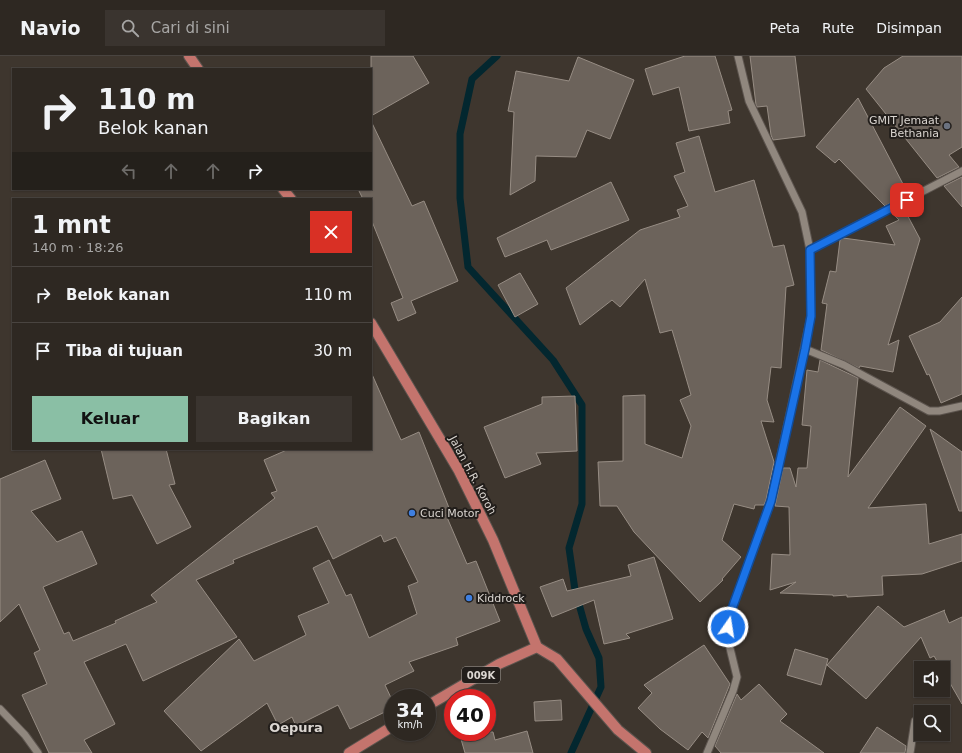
<!DOCTYPE html>
<html lang="id">
<head>
<meta charset="utf-8">
<style>
  :root { --surface:#2e2822; --page:#3a342f; --text:#f1f3f6; --muted:#a7a6a5; --line:#494440; --accent:#8abfa5 }
  body { margin:0; font-family:"DejaVu Sans",sans-serif; background:var(--page); color:var(--text); height:100vh; display:flex; flex-direction:column; font-size:15px; white-space:nowrap }
  * { box-sizing:border-box; margin:0 }
  p { font-size:13px; color:var(--muted) }
  .icon { flex:none; width:22px; height:22px; fill:none; stroke:currentColor; stroke-width:2; stroke-linecap:round; stroke-linejoin:round }
  .map { position:relative; flex:1; overflow:hidden }
  .sheet { position:absolute; left:12px; top:142px; width:360px; height:252px; display:flex; flex-direction:column; background:var(--surface); border-radius:0px; box-shadow:0 1px 3px #0004,0 0 0 1px var(--line) }
  .sheet>* { flex:none }
  .guide { position:absolute; left:12px; top:12px; width:360px; height:122px; border-radius:0px; box-shadow:0 1px 3px #0004,0 0 0 1px var(--line); background:#2e2822; color:var(--text); overflow:hidden }
  .tools { position:absolute; left:914px; top:605px; display:grid; gap:8px }
  .tools a { display:grid; place-items:center; width:36px; height:36px; border-radius:0px; background:var(--surface); box-shadow:0 1px 3px #0004,0 0 0 1px var(--line); font-size:20px }
  .speed { position:absolute; left:384px; top:633px; display:flex; gap:8px; font-size:20px; font-weight:700; text-align:center }
  .speed>* { display:grid; place-content:center; width:52px; height:52px; border-radius:50%; background:var(--surface); box-shadow:0 1px 3px #0004,0 0 0 1px var(--line); line-height:1 }
  .speed small { font-size:10px; font-weight:400 }
  .speed .limit { border:6px solid #d22; background:#fff; color:#111 }
  .pin { position:absolute; display:grid; place-items:center; width:34px; height:34px; color:#fff; margin:-17px; border-radius:8px; box-shadow:0 2px 6px #0006 }
  .me { position:absolute; width:44px; margin:-22px; rotate:13deg; stroke-linejoin:round; filter:drop-shadow(0 0 3px #0008) }
  .turn { display:flex; align-items:center; gap:14px; height:84px; padding:0 20px; font-size:18px }
  .turn .icon { width:52px; height:52px; stroke-width:2.5 }
  .turn b { display:block; font-size:28px; line-height:34px }
  .lanes { display:flex; align-items:center; height:38px; padding:0 20px; background:#0003; justify-content:center; gap:20px; direction:ltr }
  .lanes .off { opacity:.35 }
  .round { display:grid; place-items:center; flex:none; width:42px; height:42px; border-radius:0px; background:var(--page) }
  .headline { display:flex; align-items:center; justify-content:space-between; height:68px; padding:0 20px }
  h1 { font-size:24px; font-weight:700; line-height:30px }
  .button { display:flex; gap:8px; margin-top:auto; padding:8px 20px }
  .button a { flex:1; height:46px; border-radius:0px; background:var(--accent); color:#111; font-size:16px; font-weight:700; line-height:46px; text-align:center }
  .button a+a { background:var(--page); color:var(--text) }
  ul { padding:0; list-style:none }
  li { display:flex; align-items:center; gap:12px; height:56px; padding:0 20px; border-top:1px solid var(--line) }
  li div { flex:1 }
  li b { display:block; font-size:15px }
  li em { font-style:normal }
  header { display:flex; align-items:center; gap:24px; box-sizing:border-box; height:56px; padding:0 20px; background:var(--surface); border-bottom:1px solid var(--line) }
  header strong { font-size:19px }
  nav { display:flex; gap:22px; margin-inline-start:auto; font-size:14px }
  .search { width:280px; height:36px; background:var(--page); display:flex; align-items:center; gap:10px; box-sizing:border-box; padding:0 14px; border-radius:0px; color:var(--muted); font-size:15px }
  .map>svg:first-child { display:block }
</style>
</head>
<body>
<header>
<strong>Navio</strong>
<div class="search"><svg class="icon" aria-label="search" viewBox="0 0 24 24"><circle cx="10" cy="10" r="6"/><path d="M15 15l6 6"/></svg>Cari di sini</div>
<nav><a>Peta</a><a>Rute</a><a>Disimpan</a></nav>
</header>
<div class="map">
<svg width="962" height="697" viewBox="0 0 962 697">
  <rect width="100%" height="100%" fill="#3e362e"/>
  <g fill="none" stroke-linecap="round" stroke-linejoin="round">
    <path stroke="#03272f" stroke-width="7" d="M497 0 472 23 460 78V142L468 211 553 304 582 349V448L569 492 575 534 586 573 599 602 601 631 571 697"/>
  </g>
  <path fill="#6c635b" stroke="#978d84" d="M371 0H413L429 27 371 60Z
    M685 0H715L732 54 728 55 730 67 689 75 679 31 653 39 645 13Z
    M750 0H795L805 80 773 84 771 79 767 50 757 51 756 49Z
    M903 0H962V91L949 99 959 111 937 122 866 33 884 12Z
    M578 1 634 24 610 83 587 74 576 101 536 100 535 125 510 139 514 56 508 55 516 15 569 25Z
    M858 42 903 128 895 135 899 142 885 150 839 103 835 107 816 91Z
    M371 65 412 150 424 145 458 225 411 245 416 257 398 265 391 247 403 242 371 163V143H363L358 133H371Z
    M699 80 715 136 754 124 773 191 784 189 794 229 786 231 781 312 771 311 767 344 774 366 761 365 774 406 766 444 764 449H755L754 453 734 448 722 484 741 501 722 523 723 524 700 546 634 476 617 450H600L598 406 623 405V340L645 339V388L682 402 691 370 680 344 691 339 672 274 660 277 645 223 620 251 612 244 580 269 566 232 640 174 680 161 677 154 688 150 674 120 685 116 676 87Z
    M962 121V151L944 130Z
    M611 126 629 164 551 194 547 184 505 201 497 182Z
    M903 151 920 183 888 289 899 284 893 316 860 310 859 312 821 294 827 248 822 247 830 215 836 216 840 184 843 182 895 189 886 170 899 164 892 157Z
    M520 217 538 248 515 261 498 229Z
    M962 241V338L941 347 929 318 927 319 909 280 940 266Z
    M820 304 858 322 848 421 900 351 926 370 868 452 926 448 929 488 962 478V505L922 518 882 520 883 539 847 541V539L833 540V539L780 537 796 526 770 534 772 498 790 499 789 451 775 450 783 412H790L796 431 798 412H807L811 370 802 369 807 314 818 316Z
    M371 316 401 384 419 376 451 457 446 459 467 508 476 505 500 565 456 582 458 589 409 606 414 615 385 629 393 646V652L350 673 338 649 296 670 292 661 278 669 267 647 201 695 164 655 239 583 254 605 306 579 298 560 329 547 313 512 329 504 346 540 351 538 369 582 417 558 408 530 418 526 396 481 384 486 381 479 333 503 317 470 233 504 234 507 196 524 237 581 143 625 126 588 84 606 115 668 84 684 92 697H49L22 639 47 628 34 597 40 594 19 548 0 566V423L45 404 61 443 31 455 57 486 82 475 97 508 43 531 64 578 69 576 73 585 116 567 115 565 157 546 151 539 275 442 271 437 277 435 264 404 289 393H371Z
    M575 340 577 395 536 397 541 408 505 422 484 371 542 348V341Z
    M930 373 962 396V455H959Z
    M101 393H166L175 428 169 429 191 471 157 488 132 439 113 443Z
    M654 501 673 563 626 578 630 582 604 588 594 544 552 561 540 531 563 523 567 535 631 520 628 509Z
    M878 550 904 571 945 554 944 555 949 567 962 561V648L943 615V612H941L934 600 930 602 921 581 866 643 827 609Z
    M704 589 730 628 708 682 702 676 688 694 660 673 638 652 652 637 644 629Z
    M795 593 828 603 821 629 787 619Z
    M759 628 787 658 780 665 824 697H721L715 690 737 638 741 644Z
    M561 644 562 664 535 665 534 646Z
    M877 671 906 690 905 697H860Z
    M527 675 533 697H465L459 676H493L495 684Z"/>
  <g fill="none" stroke-linecap="round" stroke-linejoin="round">
    <defs>
      <path id="minor" d="M810 194 962 115
        M805 293 844 309 929 355H939L962 350
        M0 653 25 679 38 697
        M707 697 733 635 737 621 727 580 729 561 771 445 811 260 810 194 802 156 749 45 738 0
        M910 697 915 665"/>
      <path id="major" d="M189 0 198 13
        M283 133 291 143
        M371 267 459 415 493 484 537 591
        M537 591 557 603 618 674 646 697
        M427 650 499 608 537 591
        M349 697 393 670"/>
    </defs>
    <use href="#minor" stroke="#5c544e" stroke-width="9"/>
    <use href="#major" stroke="#5c544e" stroke-width="12"/>
    <use href="#minor" stroke="#90877e" stroke-width="7"/>
    <use href="#major" stroke="#c4746d" stroke-width="10"/>
  </g>
  <g fill="none" stroke-linecap="round" stroke-linejoin="round">
    <defs>
      <path id="route" d="M728 571 729 561 771 445 805 293 811 260 810 194 907 144"/>
    </defs>
    <use href="#route" stroke="#114b97" stroke-width="10"/>
    <use href="#route" stroke="#1a73e8" stroke-width="7"/>
  </g>
  <circle fill="#6b7280" stroke="#221e1b" stroke-width="1.5" cx="947" cy="70" r="4"/>
  <g fill="#3f7fe0" stroke="#221e1b" stroke-width="1.5">
    <circle cx="412" cy="457" r="4"/>
    <circle cx="469" cy="542" r="4"/>
  </g>
  <g text-anchor="middle" stroke-width="4" stroke-linejoin="round" paint-order="stroke">
    <rect fill="#221e1b" stroke="#a49f9a" stroke-width="1" x="462" y="611" width="38" height="16" rx="3"/>
    <g font-size="10" font-weight="bold" fill="#dbd6d1">
      <text x="481" y="623">009K</text>
    </g>
    <g font-size="11" fill="#dbd6d1" stroke="#221e1b" text-anchor="start">
      <text x="939" y="68" text-anchor="end">GMIT Jemaat<tspan x="939" dy="13">Bethania</tspan></text>
      <text x="420" y="461">Cuci Motor</text>
      <text x="477" y="546">Kiddrock</text>
    </g>
    <g font-size="11" fill="#dbd6d1" stroke="#221e1b">
      <text transform="translate(473 419) rotate(62)" y="4">Jalan H.R. Koroh</text>
    </g>
    <g font-size="13" font-weight="bold" fill="#dbd6d1" stroke="#221e1b">
      <text x="296" y="676">Oepura</text>
    </g>
  </g>
</svg>
<div class="tools">
<a><svg class="icon" aria-label="sound" viewBox="0 0 24 24"><path d="M4 9h4l5-4v14l-5-4H4zM17 9q2 3 0 6"/></svg></a>
<a><svg class="icon" aria-label="search" viewBox="0 0 24 24"><circle cx="10" cy="10" r="6"/><path d="M15 15l6 6"/></svg></a>
</div>
<div class="speed"><div>34<small>km/h</small></div><div class="limit">40</div></div>
<div class="pin" style="left:907px;top:144px;background:#d93025"><svg class="icon" aria-label="arrive" viewBox="0 0 24 24"><path d="M6 21V4h12l-3 4 3 4H6"/></svg></div>
<svg class="me" style="left:728px;top:571px" viewBox="-20 -20 40 40"><circle r="17" fill="#1a73e8" stroke="#fff" stroke-width="3"/><path d="M0-11L8 9 0 5-8 9z" fill="#fff"/></svg>
<div class="guide">
<div class="turn"><svg class="icon" aria-label="right" viewBox="0 0 24 24"><path d="M7 20v-9h11M14 6l5 5-5 5"/></svg><div><b>110 m</b>Belok kanan</div></div>
<div class="lanes"><svg class="icon off" aria-label="left" viewBox="0 0 24 24"><path d="M17 20v-9H6M10 6l-5 5 5 5"/></svg><svg class="icon off" aria-label="ahead" viewBox="0 0 24 24"><path d="M12 20V5M6 11l6-6 6 6"/></svg><svg class="icon off" aria-label="ahead" viewBox="0 0 24 24"><path d="M12 20V5M6 11l6-6 6 6"/></svg><svg class="icon" aria-label="right" viewBox="0 0 24 24"><path d="M7 20v-9h11M14 6l5 5-5 5"/></svg></div>
</div>
<section class="sheet">
<div class="headline"><div><h1>1 mnt</h1><p>140 m · 18:26</p></div><a class="round" style="background:#d93025;color:#fff"><svg class="icon" aria-label="close" viewBox="0 0 24 24"><path d="M6 6l12 12M18 6L6 18"/></svg></a></div>
<ul>
<li><svg class="icon" aria-label="right" viewBox="0 0 24 24"><path d="M7 20v-9h11M14 6l5 5-5 5"/></svg><div><b>Belok kanan</b></div><em>110 m</em></li>
<li><svg class="icon" aria-label="arrive" viewBox="0 0 24 24"><path d="M6 21V4h12l-3 4 3 4H6"/></svg><div><b>Tiba di tujuan</b></div><em>30 m</em></li>
</ul>
<div class="button"><a>Keluar</a><a>Bagikan</a></div>
</section>
</div>
</body>
</html>
